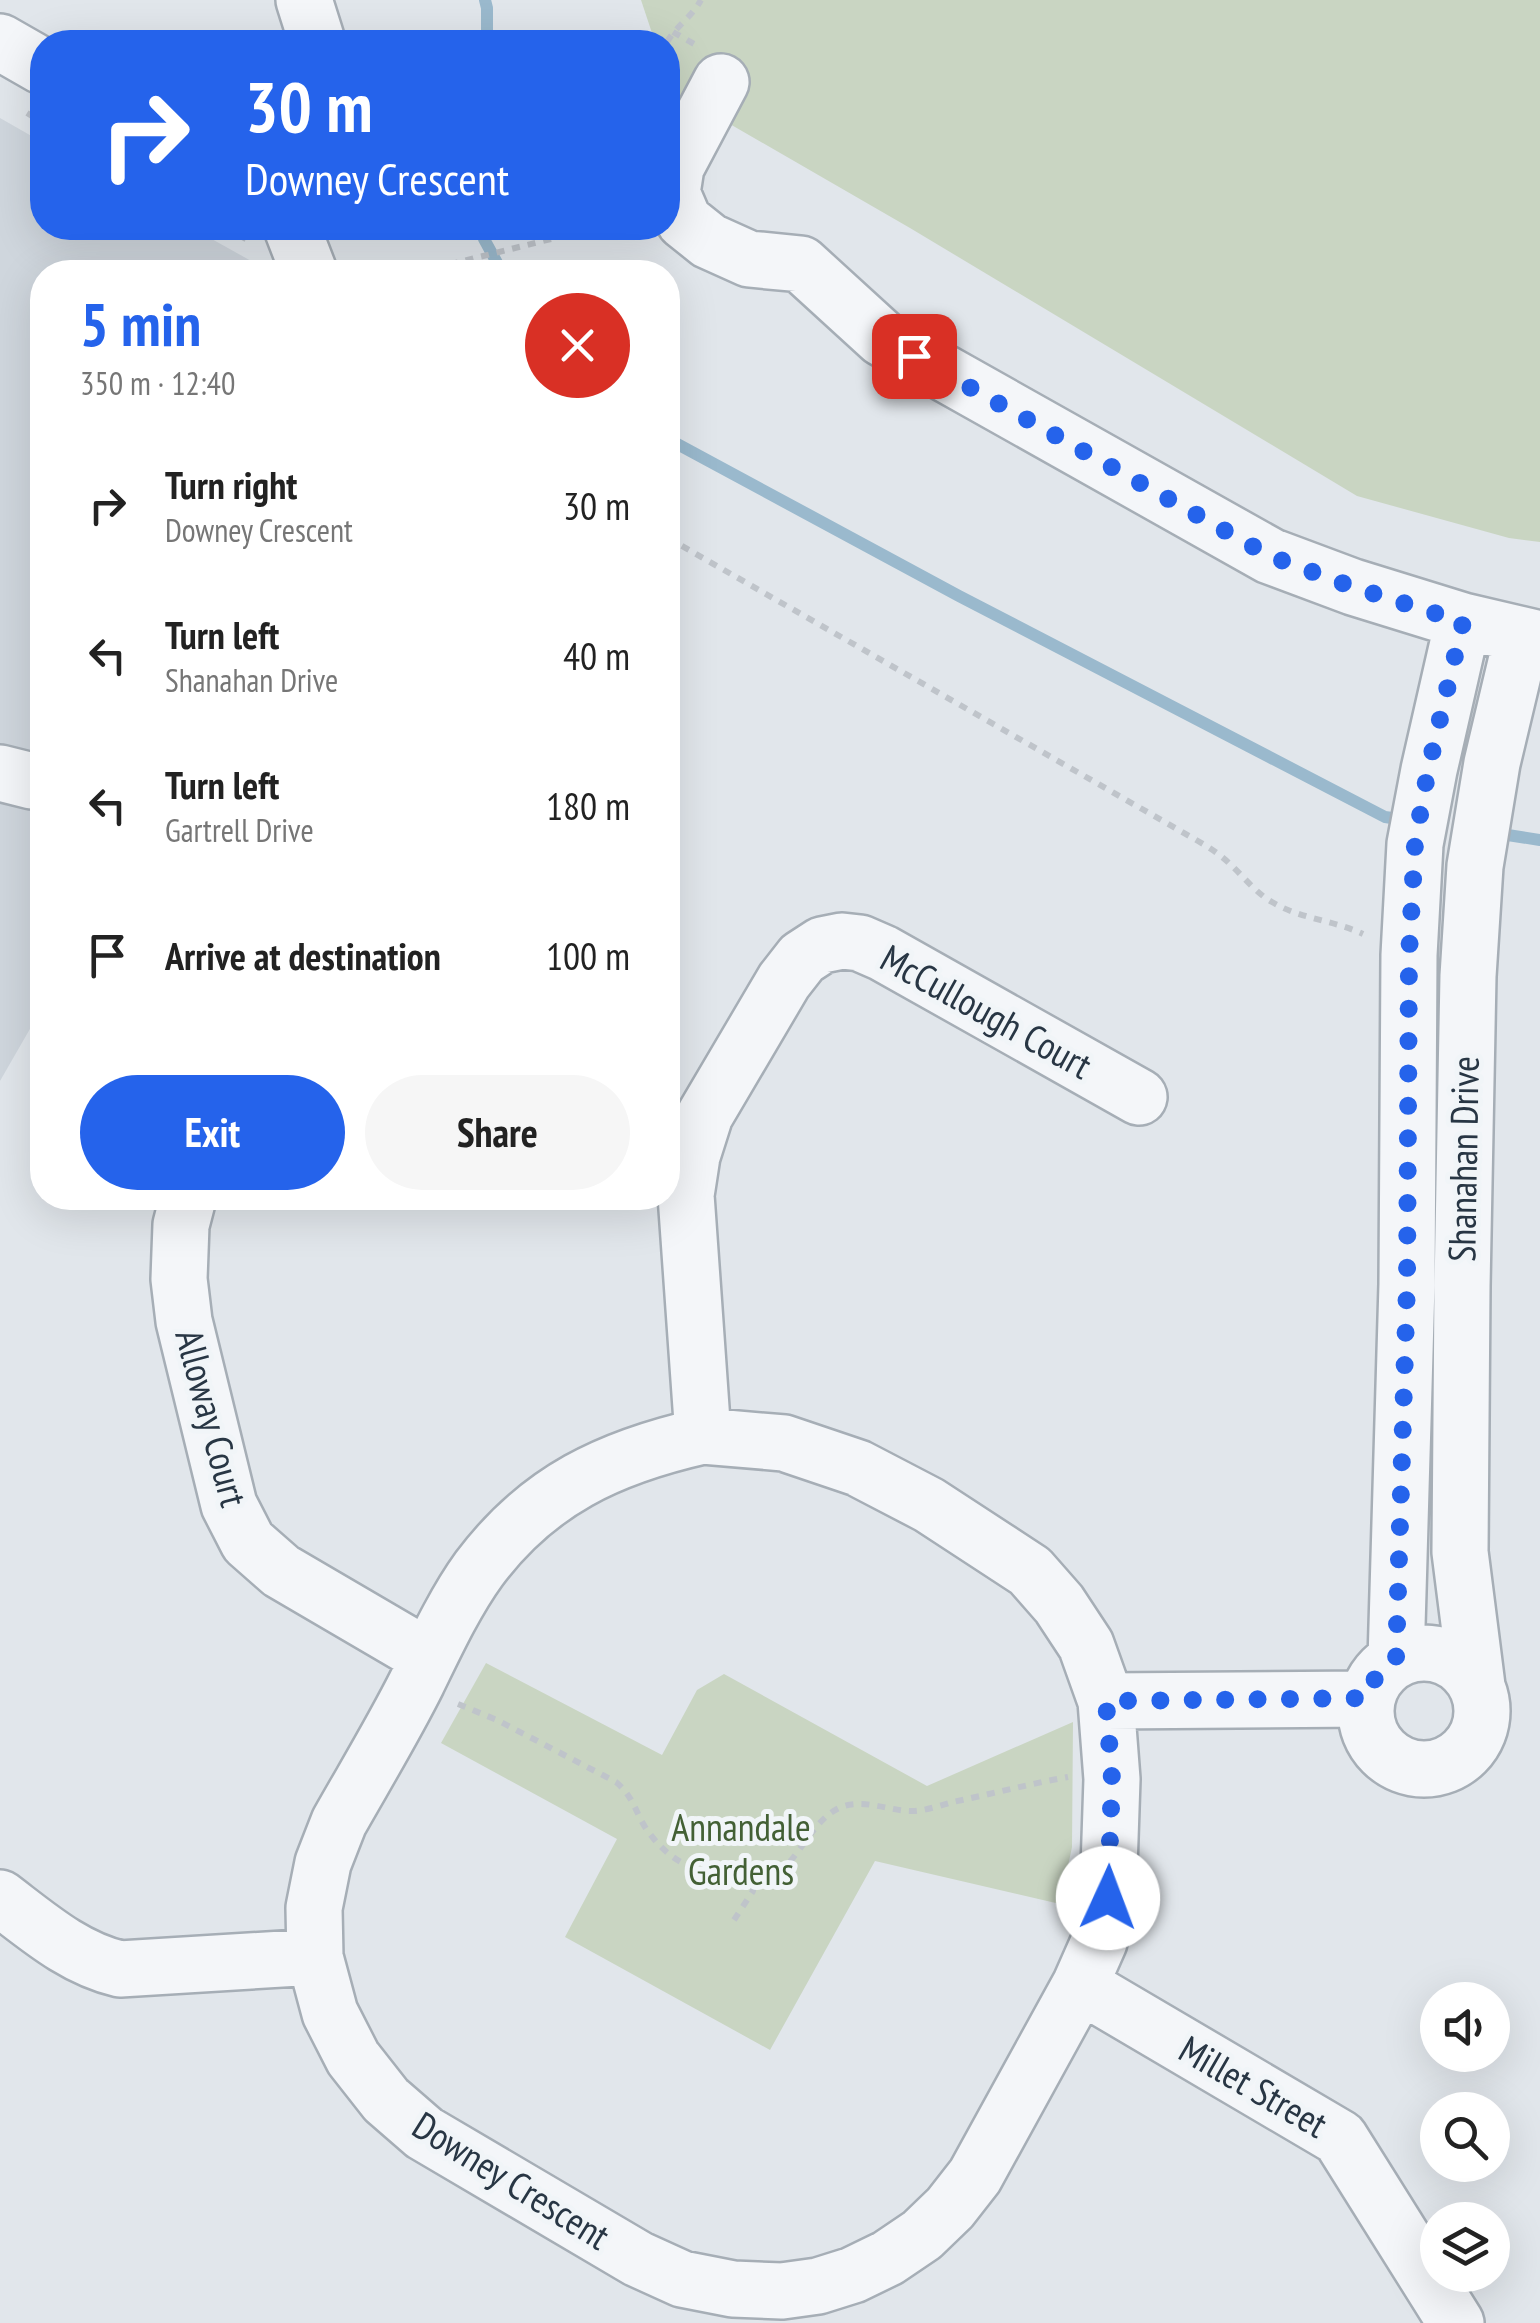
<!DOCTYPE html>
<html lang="en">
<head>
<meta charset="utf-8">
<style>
  :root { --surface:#fff; --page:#f6f6f6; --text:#222; --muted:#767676; --accent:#2563eb }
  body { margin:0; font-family:"PT Sans Narrow",sans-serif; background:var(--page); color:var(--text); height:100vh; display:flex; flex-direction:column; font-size:38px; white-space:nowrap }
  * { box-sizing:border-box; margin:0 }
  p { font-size:32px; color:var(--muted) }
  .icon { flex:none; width:55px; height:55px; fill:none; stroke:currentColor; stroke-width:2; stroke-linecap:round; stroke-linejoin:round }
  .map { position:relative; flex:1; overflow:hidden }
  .drawer { position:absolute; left:30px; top:260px; width:650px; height:950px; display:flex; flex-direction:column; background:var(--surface); border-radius:40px; box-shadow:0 10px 40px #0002 }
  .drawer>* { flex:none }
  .top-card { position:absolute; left:30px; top:30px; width:650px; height:210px; border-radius:40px; box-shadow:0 10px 40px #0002; background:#2563eb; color:#fff; overflow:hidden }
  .buttons { position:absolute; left:1420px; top:1982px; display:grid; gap:20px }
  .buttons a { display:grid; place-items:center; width:90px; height:90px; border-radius:50%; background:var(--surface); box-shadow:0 10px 40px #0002; font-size:50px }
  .pin { position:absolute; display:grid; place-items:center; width:85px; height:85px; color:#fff; margin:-42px; border-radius:20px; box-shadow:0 5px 15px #0006 }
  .me { position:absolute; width:110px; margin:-55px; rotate:2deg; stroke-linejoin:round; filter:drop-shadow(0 0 8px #0008) }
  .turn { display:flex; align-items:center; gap:35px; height:210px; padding:0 50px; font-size:45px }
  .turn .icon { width:130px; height:130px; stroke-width:2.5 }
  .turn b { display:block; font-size:70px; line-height:85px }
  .round { display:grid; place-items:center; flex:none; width:105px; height:105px; border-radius:52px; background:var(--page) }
  .head { display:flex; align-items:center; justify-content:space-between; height:170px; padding:0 50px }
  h1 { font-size:60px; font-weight:700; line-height:75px; color:var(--accent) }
  .cta { display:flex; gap:20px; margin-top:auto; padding:20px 50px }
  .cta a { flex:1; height:115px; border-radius:60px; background:var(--accent); color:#fff; font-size:40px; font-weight:700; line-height:115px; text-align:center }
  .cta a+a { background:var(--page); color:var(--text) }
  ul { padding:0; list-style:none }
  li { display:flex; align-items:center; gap:30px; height:150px; padding:0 50px }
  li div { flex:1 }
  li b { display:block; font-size:38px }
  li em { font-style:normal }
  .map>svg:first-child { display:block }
</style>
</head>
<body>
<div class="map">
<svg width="1540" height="2323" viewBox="0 0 1540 2323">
  <rect width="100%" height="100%" fill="#e1e6eb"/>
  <path fill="#cfd6dd" d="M0 118 42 142V228H192L271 272H42V1008L0 1081Z"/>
  <path fill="#c9d5c2" d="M641 0H1540V542L1509 538 1357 496 910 228 671 90 668 79V42H655Z
    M486 1663 662 1755 697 1690 724 1674 927 1786 1073 1722 1072 1847 1060 1904 875 1861 770 2050 565 1937 617 1839 441 1743Z"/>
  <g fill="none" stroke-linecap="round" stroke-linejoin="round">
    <path stroke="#9ab9cd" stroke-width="12" d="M485 0 487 8V42
      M485 228 484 239 502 272
      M668 439 959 596 1385 817 1406 820
      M1495 833 1540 840"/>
    <defs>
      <path id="minor" d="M304 0 316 38V42
        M0 42 42 66
        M721 82 676 167 672 193 684 221 709 241 749 259 801 264 882 338 1270 556 1353 587 1463 621 1540 639
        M292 228 309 272
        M0 773 32 781 42 780
        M188 1198 181 1225 179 1279 184 1321 229 1505 248 1542 281 1571 428 1657
        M703 1436 784 1443 858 1468 929 1505 1030 1571 1059 1604 1086 1645 1106 1701 1112 1779 1108 1898 1099 1942 1080 1985 975 2176 950 2208 922 2235 888 2258 853 2275 818 2286 782 2291 733 2289 682 2279 638 2259 424 2133 386 2100 353 2058 330 2013 315 1957 314 1908 323 1863 339 1822C365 1776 393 1730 417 1682 435 1645 455 1602 479 1569 538 1490 610 1457 703 1436Z
        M703 1436 686 1195 692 1156 705 1115 784 981 802 958 822 945 842 941 860 943 883 953 1139 1097
        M1366 1711a58 58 0 1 1 116 0a58 58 0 1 1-116 0Z
        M1396 1660 1407 1284 1409 955 1415 844 1429 770 1463 621
        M1477 1686 1460 1552 1462 1287 1468 976 1475 866 1492 763 1522 637
        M1106 1701 1367 1699
        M0 1898C37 1926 73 1958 120 1969L315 1957
        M1080 1985 1340 2138 1456 2323"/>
    </defs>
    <use href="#minor" stroke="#a6aeb6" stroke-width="60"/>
    <path stroke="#bfc4ca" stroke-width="6" stroke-dasharray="8 8" stroke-linecap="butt" d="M673 32 694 44
      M667 42C677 25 691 18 701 0
      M27 113 42 122
      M225 228 246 239
      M623 228 637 235
      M419 272 595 228
      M668 538 1198 841C1210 848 1221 855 1231 865 1244 877 1256 893 1272 902 1300 919 1333 920 1363 934
      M458 1704 497 1720 616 1782C636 1799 635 1815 650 1834 677 1870 710 1876 753 1882 794 1881 805 1824 839 1808 863 1797 890 1812 915 1811 928 1810 941 1805 953 1802 991 1794 1029 1784 1068 1777
      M734 1920 753 1891V1882"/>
    <use href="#minor" stroke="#f4f6f9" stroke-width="55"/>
  </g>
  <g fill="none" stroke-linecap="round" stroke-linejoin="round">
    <path stroke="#2563eb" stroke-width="18" stroke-dasharray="0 32.4" d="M914 356 1270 556 1353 587 1463 622 1428 770 1415 844 1409 955 1407 1284 1396 1660 1374 1680 1367 1698 1106 1701 1112 1779 1108 1898"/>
  </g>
  <g text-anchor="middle" stroke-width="10" stroke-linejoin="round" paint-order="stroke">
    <g font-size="38" fill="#283644" stroke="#f1f5f8">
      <text transform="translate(986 1012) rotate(29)" y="13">McCullough Court</text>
      <text transform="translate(1464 1159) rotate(-89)" y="13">Shanahan Drive</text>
      <text transform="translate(211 1418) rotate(75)" y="13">Alloway Court</text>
      <text transform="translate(1253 2087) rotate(30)" y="13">Millet Street</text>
      <text transform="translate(511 2181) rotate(32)" y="13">Downey Crescent</text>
    </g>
    <g font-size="38" fill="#436035" stroke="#f1f5f8">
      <text x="741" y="1841">Annandale<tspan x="741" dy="44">Gardens</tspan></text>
    </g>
  </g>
</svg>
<div class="buttons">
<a><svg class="icon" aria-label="sound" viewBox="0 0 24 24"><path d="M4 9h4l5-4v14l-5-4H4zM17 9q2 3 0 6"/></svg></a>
<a><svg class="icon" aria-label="search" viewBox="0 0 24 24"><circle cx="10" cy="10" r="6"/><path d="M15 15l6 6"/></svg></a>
<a><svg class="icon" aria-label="layers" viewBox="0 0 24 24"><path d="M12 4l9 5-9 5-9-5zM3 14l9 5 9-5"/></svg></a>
</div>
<div class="pin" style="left:914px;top:356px;background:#d93025"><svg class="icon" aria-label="arrive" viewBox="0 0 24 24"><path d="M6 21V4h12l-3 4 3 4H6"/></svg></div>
<svg class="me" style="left:1108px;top:1898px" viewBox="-20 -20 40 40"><circle r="19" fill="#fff"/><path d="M0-13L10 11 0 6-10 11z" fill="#2563eb"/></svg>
<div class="top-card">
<div class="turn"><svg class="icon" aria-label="right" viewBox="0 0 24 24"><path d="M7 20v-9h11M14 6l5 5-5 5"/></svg><div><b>30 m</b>Downey Crescent</div></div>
</div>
<section class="drawer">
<div class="head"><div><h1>5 min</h1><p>350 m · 12:40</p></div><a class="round" style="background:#d93025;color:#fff"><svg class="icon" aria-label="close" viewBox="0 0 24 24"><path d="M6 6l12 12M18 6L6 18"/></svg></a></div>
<ul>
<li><svg class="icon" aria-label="right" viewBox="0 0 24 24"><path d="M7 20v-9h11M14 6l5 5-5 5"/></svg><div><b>Turn right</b><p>Downey Crescent</p></div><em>30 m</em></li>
<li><svg class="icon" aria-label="left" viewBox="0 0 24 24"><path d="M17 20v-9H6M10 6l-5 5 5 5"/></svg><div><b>Turn left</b><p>Shanahan Drive</p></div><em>40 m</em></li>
<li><svg class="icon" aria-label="left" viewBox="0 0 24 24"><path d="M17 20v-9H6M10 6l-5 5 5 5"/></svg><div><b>Turn left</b><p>Gartrell Drive</p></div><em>180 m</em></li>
<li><svg class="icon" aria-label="arrive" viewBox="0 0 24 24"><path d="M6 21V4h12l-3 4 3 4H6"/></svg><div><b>Arrive at destination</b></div><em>100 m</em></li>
</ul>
<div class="cta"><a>Exit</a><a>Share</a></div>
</section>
</div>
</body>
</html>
